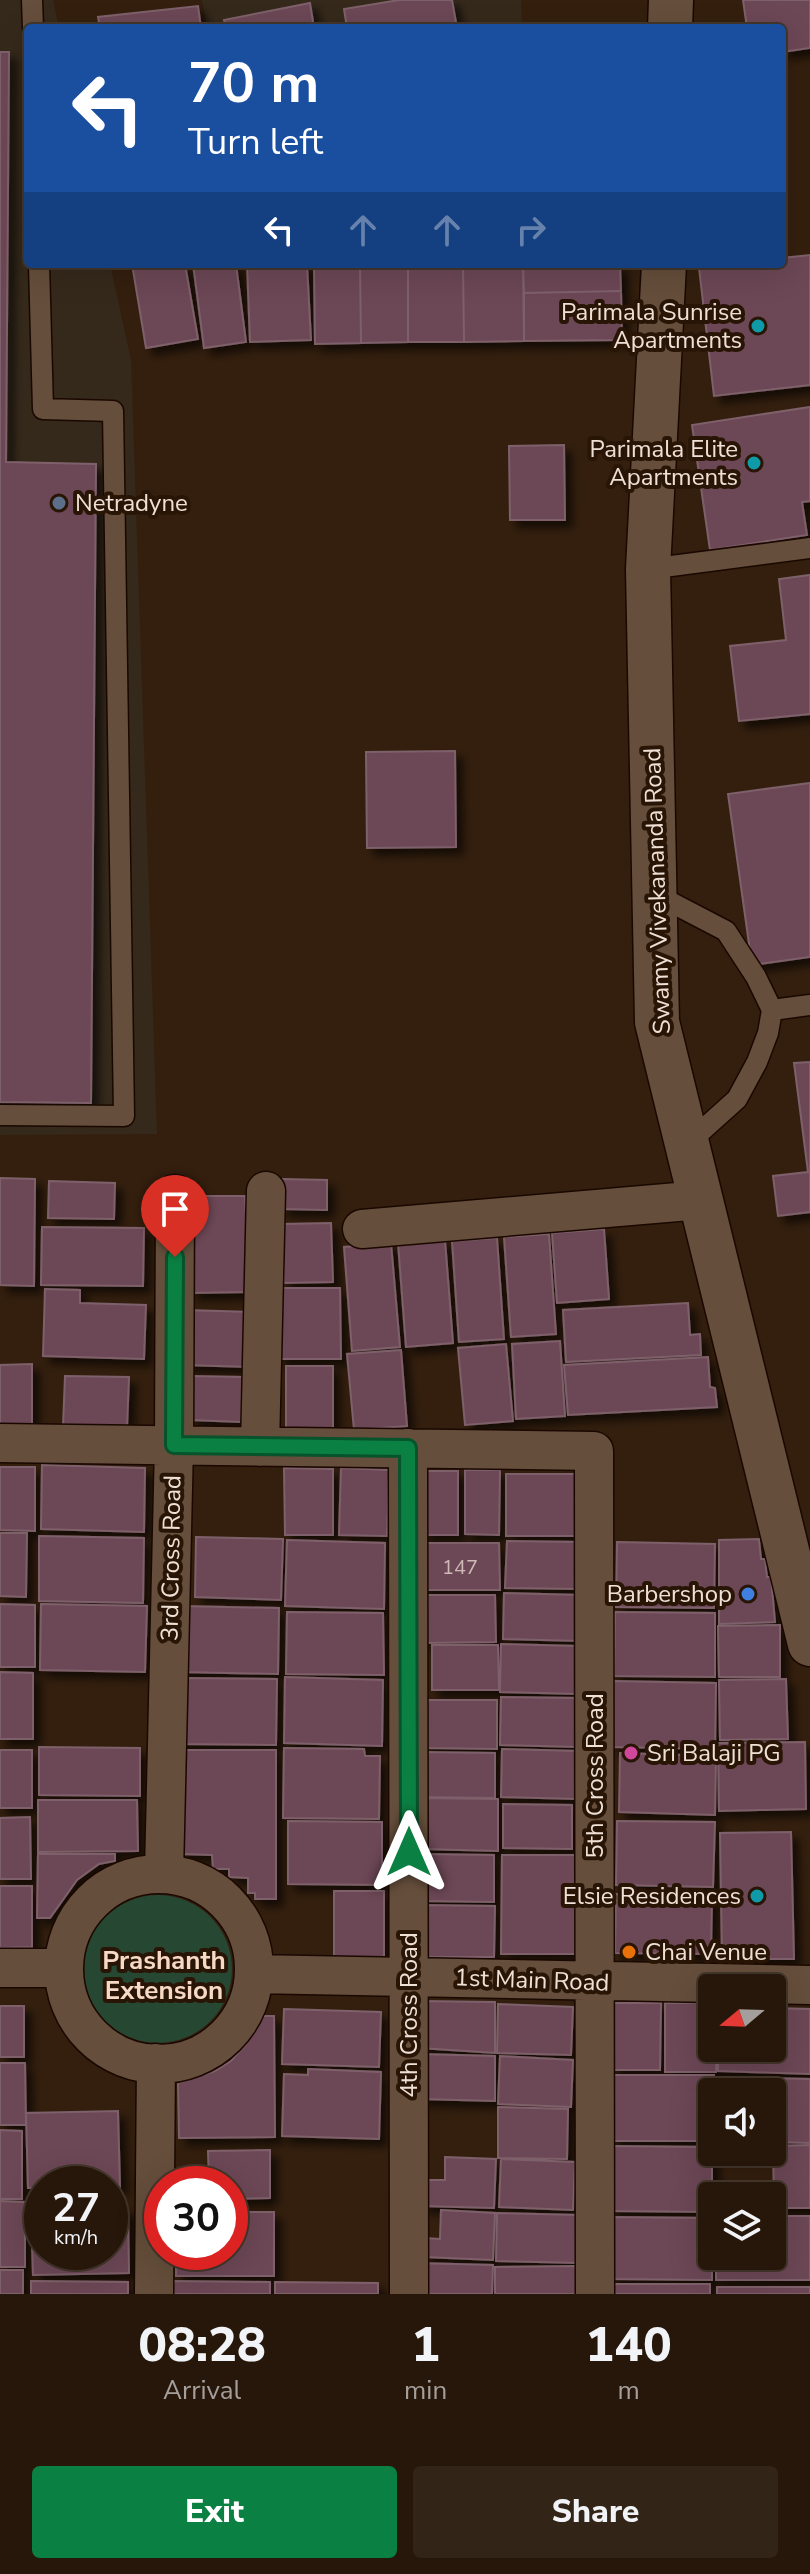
<!DOCTYPE html>
<html lang="en">
<head>
<meta charset="utf-8">
<style>
  :root { --surface:#27170a; --page:#332418; --text:#f1f3f6; --muted:#a49f9c; --line:#43362b; --accent:#0b8043 }
  body { margin:0; font-family:"Nunito Sans",sans-serif; background:var(--page); color:var(--text); height:100vh; display:flex; flex-direction:column; font-size:30px; white-space:nowrap }
  * { box-sizing:border-box; margin:0 }
  p { font-size:26px; color:var(--muted) }
  .icon { flex:none; width:44px; height:44px; fill:none; stroke:currentColor; stroke-width:2; stroke-linecap:round; stroke-linejoin:round }
  .map { position:relative; height:2294px; overflow:hidden }
  .details { display:flex; flex-direction:column; background:var(--surface); flex:1 }
  .details>* { flex:none }
  .guide { position:absolute; left:24px; top:24px; width:762px; height:244px; border-radius:8px; box-shadow:0 8px 32px #0002,0 0 0 2px var(--line); background:#1a4fa0; color:#fff; overflow:hidden }
  .needle { width:52px; rotate:251deg }
  .controls { position:absolute; left:698px; top:1974px; display:grid; gap:16px }
  .controls a { display:grid; place-items:center; width:88px; height:88px; border-radius:8px; background:var(--surface); box-shadow:0 8px 32px #0002,0 0 0 2px var(--line); font-size:40px }
  .speed { position:absolute; left:24px; top:2166px; display:flex; gap:16px; font-size:40px; font-weight:700; text-align:center }
  .speed>* { display:grid; place-content:center; width:104px; height:104px; border-radius:50%; background:var(--surface); box-shadow:0 8px 32px #0002,0 0 0 2px var(--line); line-height:1 }
  .speed small { font-size:20px; font-weight:400 }
  .speed .limit { border:12px solid #d22; background:#fff; color:#111 }
  .pin { position:absolute; display:grid; place-items:center; width:68px; height:68px; color:#fff; margin:-82px -34px; border-radius:50% 50% 50% 0; rotate:-45deg; box-shadow:0 0 8px #0007 }
  .pin .icon { rotate:45deg }
  .me { position:absolute; width:88px; margin:-44px; rotate:0deg; stroke-linejoin:round; filter:drop-shadow(0 0 6px #0008) }
  .turn { display:flex; align-items:center; gap:28px; height:168px; padding:0 32px; font-size:36px }
  .turn .icon { width:104px; height:104px; stroke-width:2.5 }
  .turn b { display:block; font-size:56px; line-height:68px }
  .lanes { display:flex; align-items:center; height:76px; padding:0 32px; background:#0003; justify-content:center; gap:40px; direction:ltr }
  .lanes .off { opacity:.35 }
  .eta { display:flex; justify-content:space-evenly; align-items:center; height:136px; text-align:center }
  .eta b { font-size:48px; font-weight:800; line-height:56px }
  .button { display:flex; gap:16px; margin-top:auto; padding:16px 32px }
  .button a { flex:1; height:92px; border-radius:8px; background:var(--accent); color:#fff; font-size:32px; font-weight:800; line-height:92px; text-align:center }
  .button a+a { background:var(--page); color:var(--text) }
  .map>svg:first-child { display:block }
</style>
</head>
<body>
<div class="map">
<svg width="810" height="2294" viewBox="0 0 810 2294">
  <defs>
    <filter id="shadow"><feDropShadow dx="7" dy="7" stdDeviation="4" flood-color="#0009"/></filter>
  </defs>
  <rect width="100%" height="100%" fill="#341f0e"/>
  <path fill="#35291b" d="M0 0H53L59 28H28V264H110L131 360 157 1134 0 1135Z
    M202 0H521L522 28H207Z"/>
  <path fill="#264732" d="M84 1969a74 74 0 1 1 148 0a74 74 0 1 1-148 0Z"/>
  <path fill="#6c4755" stroke="#7e606a" stroke-width="2" filter="url(#shadow)" d="M399 0H452L457 28H347L344 9Z
    M743 0H810V48L782 52V28H747Z
    M310 3 314 28H226L224 20Z
    M198 6 201 28H100L98 17Z
    M0 52H9L6 462 96 464 91 1103 0 1102Z
    M810 255V385L714 396 699 268 782 264V258Z
    M132 264H185L198 339 146 348Z
    M193 264H236L246 342 204 348Z
    M247 264H307L311 340 250 342Z
    M314 264H360L361 343 315 344Z
    M360 264H408V342L361 343Z
    M408 264H463L464 342H408Z
    M463 264H523L524 341 464 342Z
    M523 264H620L621 291 524 293Z
    M621 291 622 340 524 341V293Z
    M810 407V501L802 502 807 535 710 550 692 425Z
    M564 445 565 520H510L509 446Z
    M810 575V714L739 721 730 646 786 640 779 579Z
    M455 751 456 847 367 848 366 752Z
    M810 783V957L752 965 728 794Z
    M810 1062V1212L778 1216 773 1176 808 1172 794 1063Z
    M0 1178 35 1179 34 1286 0 1285Z
    M282 1179 327 1180V1210L281 1209Z
    M49 1181 115 1183 114 1219 48 1218Z
    M189 1196H245L250 1292 191 1293Z
    M331 1223 333 1282 284 1283 282 1224Z
    M42 1227 144 1228 143 1286 41 1285Z
    M604 1229 609 1299 557 1303 552 1233Z
    M549 1234 556 1334 511 1337 504 1237Z
    M497 1238 504 1339 459 1342 452 1241Z
    M445 1240 453 1343 406 1347 398 1243Z
    M391 1243 400 1347 352 1351 344 1247Z
    M277 1288H340L341 1359H278Z
    M45 1289 80 1290V1303L146 1305 144 1359 43 1356Z
    M688 1303 690 1335 700 1334 701 1355 566 1362 563 1310Z
    M185 1310 252 1312 250 1367 183 1365Z
    M560 1341 565 1416 516 1419 512 1344Z
    M506 1344 513 1421 465 1425 458 1348Z
    M401 1350 407 1426 354 1430 347 1354Z
    M708 1357 710 1387 715 1388 717 1407 568 1415 564 1365Z
    M32 1364V1433H0V1365Z
    M286 1366H333V1428H286Z
    M65 1376 129 1377 127 1428 63 1426Z
    M192 1376 242 1377 241 1422 190 1420Z
    M42 1465 145 1468 144 1532 41 1529Z
    M0 1467H35V1531L0 1530Z
    M284 1468 333 1469V1535H285Z
    M341 1468 389 1470 387 1536 339 1535Z
    M465 1470H500L499 1535 465 1534Z
    M421 1471H458V1535H422Z
    M506 1474H581V1536H506Z
    M0 1533H27L26 1597 0 1596Z
    M39 1536 144 1538 143 1603 39 1601Z
    M196 1537 283 1539 281 1600 195 1597Z
    M759 1539 761 1559H765L767 1577H771L775 1622 719 1624V1540Z
    M287 1540 385 1543 384 1609 285 1606Z
    M507 1541 580 1542 579 1589 505 1588Z
    M617 1542 715 1544 714 1608 616 1607Z
    M420 1543H499L500 1590H420Z
    M504 1593 581 1595 580 1641 503 1639Z
    M422 1595H495L496 1642 423 1643Z
    M0 1604 35 1605V1667H0Z
    M41 1604 147 1606 145 1672 40 1670Z
    M181 1606 279 1608 278 1674 179 1672Z
    M287 1612 383 1613 384 1675 286 1674Z
    M615 1612 715 1613V1677L614 1676Z
    M780 1625V1677H719L718 1626Z
    M501 1644 578 1646 577 1694 500 1692Z
    M432 1645H498L499 1690H432Z
    M0 1672 33 1673V1739H0Z
    M285 1677 383 1680 382 1746 284 1743Z
    M179 1678 277 1679 276 1745 177 1744Z
    M786 1679 788 1739 720 1740 719 1680Z
    M613 1681 716 1683 715 1749 612 1747Z
    M501 1697 578 1698 577 1747 500 1745Z
    M426 1700H497V1749L427 1748Z
    M805 1742 806 1809 719 1811 718 1743Z
    M39 1747 140 1748V1796L39 1795Z
    M284 1748 364 1749 365 1756H380L379 1819 283 1818Z
    M502 1749 578 1751 577 1799 501 1797Z
    M0 1750H32V1808H0Z
    M179 1750H276V1899H255V1893H248V1878L229 1877V1869H213L212 1855 179 1854Z
    M421 1752 495 1753V1798L420 1797Z
    M620 1753 716 1756 715 1815 619 1812Z
    M421 1798 498 1799V1851L421 1849Z
    M38 1800H137L138 1851 38 1852Z
    M503 1804 572 1805V1849L503 1848Z
    M30 1817 31 1879H0V1818Z
    M288 1821 382 1822V1885L288 1884Z
    M617 1821 715 1822 713 1887 616 1885Z
    M791 1832 794 1959H722L720 1833Z
    M38 1854H115V1861L99 1864 77 1880 50 1918H37Z
    M421 1854 494 1855V1902L420 1901Z
    M502 1855H576L575 1954H501Z
    M0 1886H32V1947L0 1948Z
    M334 1891H384V1957H334Z
    M616 1894 712 1896 711 1954 615 1953Z
    M420 1905 495 1906 494 1957H420Z
    M421 2001 495 2002V2053L420 2048Z
    M612 2003H661L660 2070H611Z
    M665 2003H712V2048H717L716 2072H665Z
    M498 2004 573 2007 571 2055 497 2053Z
    M0 2006H24V2057H0Z
    M772 2008 810 2009V2074L718 2071V2048H772Z
    M284 2009 381 2012 379 2067 282 2064Z
    M254 2016H274L275 2137 179 2138 178 2083 215 2071 231 2061 246 2044Z
    M420 2054 495 2056V2101L419 2099Z
    M500 2056 573 2060 571 2107 498 2104Z
    M0 2063H25L26 2125H0Z
    M308 2069 381 2072 379 2139 282 2136 284 2074 308 2075Z
    M611 2075H714L712 2141H612Z
    M719 2077 810 2079V2143L772 2142V2092H719Z
    M498 2107 568 2109 567 2159 498 2158Z
    M118 2111 120 2187 42 2184V2188H28L26 2113Z
    M0 2130 22 2131V2199H0Z
    M810 2145V2208H774L773 2146Z
    M610 2146 712 2147V2212L610 2211Z
    M270 2150V2198L230 2199V2184H209L208 2151Z
    M445 2157 496 2159 494 2208 421 2206 422 2180H445Z
    M501 2159 575 2162 573 2210 499 2207Z
    M0 2201 25 2202V2267H0Z
    M110 2209H128L129 2273 33 2275 31 2211H42V2252H110Z
    M441 2210 495 2213 493 2260 424 2257 425 2238 440 2239Z
    M230 2212H274V2276H176V2252H230Z
    M497 2213 578 2215 577 2263 496 2261Z
    M772 2216H810V2280H716V2256H772Z
    M610 2217 712 2218V2280L610 2279Z
    M416 2263 493 2265 492 2294H415Z
    M576 2266V2294H495V2267Z
    M0 2270H23V2294H0Z
    M31 2281 128 2282V2294H31Z
    M170 2281 270 2282V2294H170Z
    M275 2282 378 2283V2294H275Z
    M612 2284H710V2294H612Z
    M717 2287H810V2294H717Z"/>
  <g fill="none" stroke-linecap="round" stroke-linejoin="round">
    <defs>
      <path id="service" d="M32 0 33 28
        M648 569 810 548
        M655 894 726 931 756 977 772 1010 768 1033 757 1062 737 1099 687 1144
        M772 1010 810 1005
        M0 1115 124 1116 113 411 43 409 39 264"/>
      <path id="minor" d="M362 1229 701 1200
        M0 1443 594 1451 595 2294
        M260 1447 266 1191
        M408 1448 409 2294
        M164 1873 174 1445 175 1194
        M64 1969a95 95 0 1 1 190 0a95 95 0 1 1-190 0Z
        M0 1968H63
        M254 1974 810 1985
        M154 2294 156 2063"/>
      <path id="tertiary" d="M670 28 671 0
        M664 264 648 569 657 1022 810 1644"/>
    </defs>
    <use href="#service" stroke="#1a0800" stroke-width="23"/>
    <use href="#minor" stroke="#1a0800" stroke-width="41"/>
    <use href="#tertiary" stroke="#1a0800" stroke-width="47"/>
    <use href="#service" stroke="#654e3b" stroke-width="20"/>
    <use href="#minor" stroke="#654e3b" stroke-width="38"/>
    <use href="#tertiary" stroke="#654e3b" stroke-width="44"/>
  </g>
  <g fill="none" stroke-linecap="round" stroke-linejoin="round">
    <defs>
      <path id="route" d="M175 1257 174 1445 408 1448 409 1852"/>
    </defs>
    <use href="#route" stroke="#07532c" stroke-width="20"/>
    <use href="#route" stroke="#0b8043" stroke-width="14"/>
  </g>
  <g fill="#0f9aa8" stroke="#291505" stroke-width="3">
    <circle cx="758" cy="326" r="8"/>
    <circle cx="754" cy="463" r="8"/>
    <circle cx="757" cy="1896" r="8"/>
  </g>
  <circle fill="#5c6f8a" stroke="#291505" stroke-width="3" cx="59" cy="503" r="8"/>
  <circle fill="#3f7fe0" stroke="#291505" stroke-width="3" cx="748" cy="1594" r="8"/>
  <circle fill="#d1479c" stroke="#291505" stroke-width="3" cx="631" cy="1753" r="8"/>
  <circle fill="#e8710a" stroke="#291505" stroke-width="3" cx="629" cy="1952" r="8"/>
  <g text-anchor="middle" stroke-width="8" stroke-linejoin="round" paint-order="stroke">
    <g font-size="20" fill="#cebab6">
      <text x="460" y="1574">147</text>
    </g>
    <g font-size="24" fill="#efe0d6" stroke="#291505" text-anchor="end">
      <text x="742" y="320">Parimala Sunrise<tspan x="742" dy="28">Apartments</tspan></text>
      <text x="738" y="457">Parimala Elite<tspan x="738" dy="28">Apartments</tspan></text>
      <text x="75" y="511" text-anchor="start">Netradyne</text>
      <text x="732" y="1602">Barbershop</text>
      <text x="647" y="1761" text-anchor="start">Sri Balaji PG</text>
      <text x="741" y="1904">Elsie Residences</text>
      <text x="645" y="1960" text-anchor="start">Chai Venue</text>
    </g>
    <g font-size="24" fill="#efe0d6" stroke="#291505">
      <text transform="translate(657 891) rotate(-92)" y="8">Swamy Vivekananda Road</text>
      <text transform="translate(171 1558) rotate(-89)" y="8">3rd Cross Road</text>
      <text transform="translate(595 1776) rotate(-90)" y="8">5th Cross Road</text>
      <text transform="translate(532 1980) rotate(2)" y="8">1st Main Road</text>
      <text transform="translate(409 2015) rotate(-90)" y="8">4th Cross Road</text>
    </g>
    <g font-size="26" font-weight="bold" fill="#f7dac5" stroke="#291505">
      <text x="164" y="1969">Prashanth<tspan x="164" dy="30">Extension</tspan></text>
    </g>
  </g>
</svg>
<div class="controls">
<a><svg class="needle" viewBox="-14 -14 28 28"><path d="M0-13l5 13h-10z" fill="#e53935"/><path d="M0 13l5-13h-10z" fill="#a49f9c"/></svg></a>
<a><svg class="icon" aria-label="sound" viewBox="0 0 24 24"><path d="M4 9h4l5-4v14l-5-4H4zM17 9q2 3 0 6"/></svg></a>
<a><svg class="icon" aria-label="layers" viewBox="0 0 24 24"><path d="M12 4l9 5-9 5-9-5zM3 14l9 5 9-5"/></svg></a>
</div>
<div class="speed"><div>27<small>km/h</small></div><div class="limit">30</div></div>
<div class="pin" style="left:175px;top:1257px;background:#d93025"><svg class="icon" aria-label="arrive" viewBox="0 0 24 24"><path d="M6 21V4h12l-3 4 3 4H6"/></svg></div>
<svg class="me" style="left:409px;top:1852px" viewBox="-20 -20 40 40"><path d="M0-17L14 15 0 8-14 15z" fill="#0b8043" stroke="#fff" stroke-width="4"/></svg>
<div class="guide">
<div class="turn"><svg class="icon" aria-label="left" viewBox="0 0 24 24"><path d="M17 20v-9H6M10 6l-5 5 5 5"/></svg><div><b>70 m</b>Turn left</div></div>
<div class="lanes"><svg class="icon" aria-label="left" viewBox="0 0 24 24"><path d="M17 20v-9H6M10 6l-5 5 5 5"/></svg><svg class="icon off" aria-label="ahead" viewBox="0 0 24 24"><path d="M12 20V5M6 11l6-6 6 6"/></svg><svg class="icon off" aria-label="ahead" viewBox="0 0 24 24"><path d="M12 20V5M6 11l6-6 6 6"/></svg><svg class="icon off" aria-label="right" viewBox="0 0 24 24"><path d="M7 20v-9h11M14 6l5 5-5 5"/></svg></div>
</div>
</div>
<section class="details">
<div class="eta">
<div><b>08:28</b><p>Arrival</p></div>
<div><b>1</b><p>min</p></div>
<div><b>140</b><p>m</p></div>
</div>
<div class="button"><a>Exit</a><a>Share</a></div>
</section>
</body>
</html>
